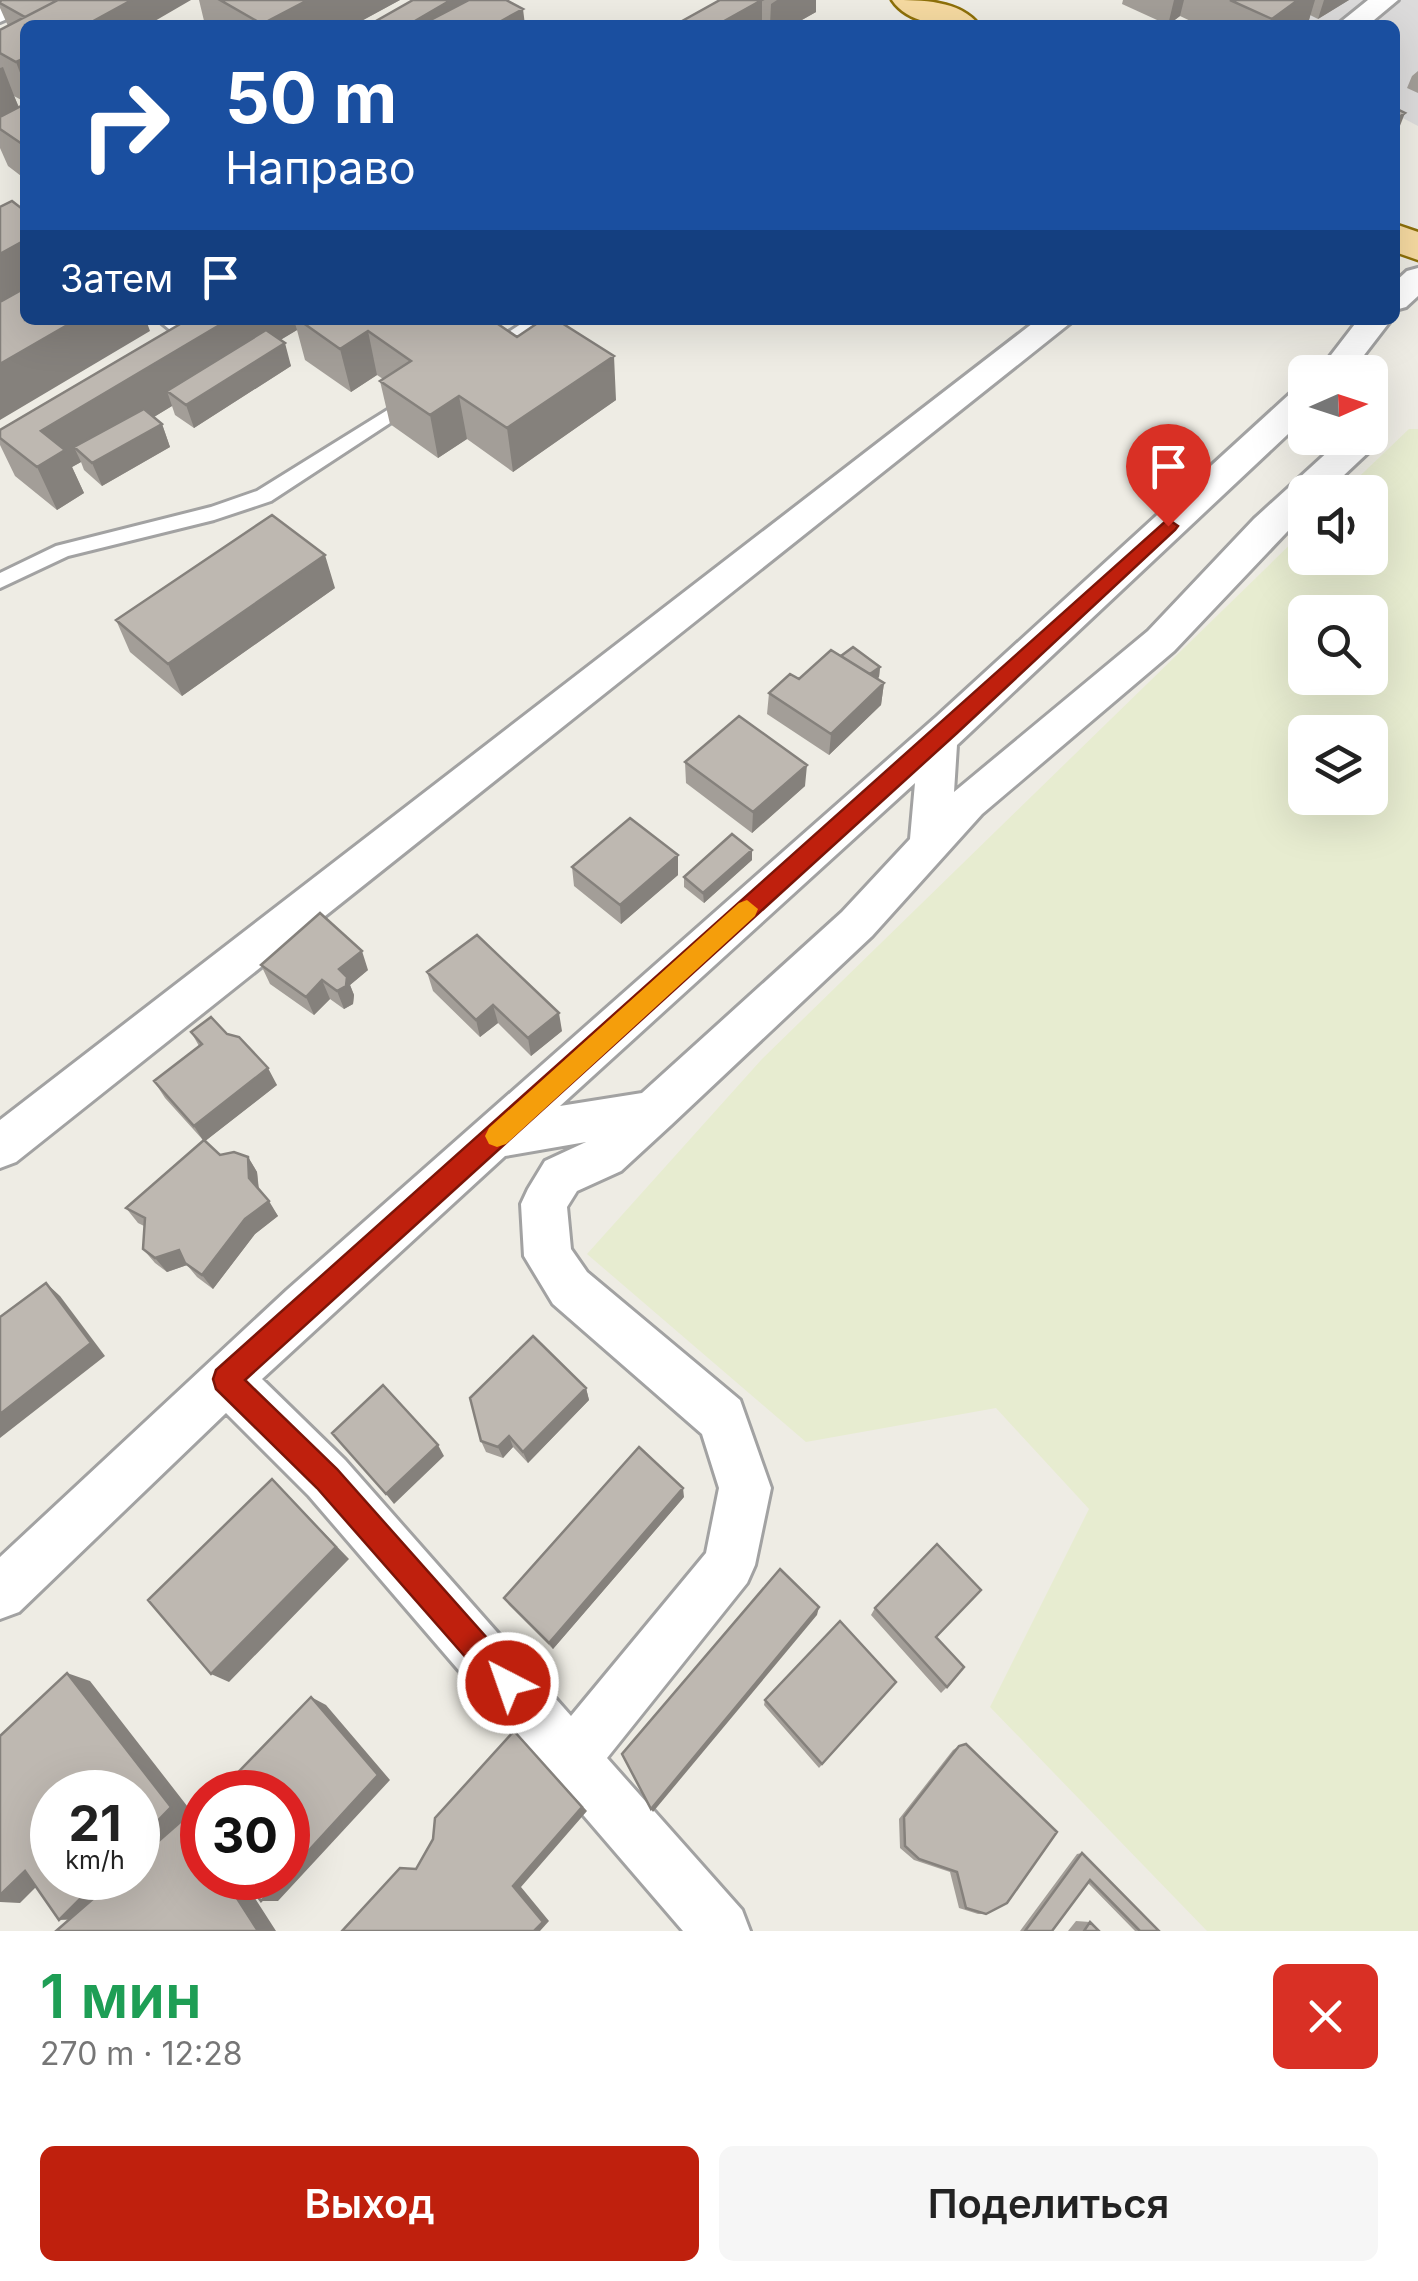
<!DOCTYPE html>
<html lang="ru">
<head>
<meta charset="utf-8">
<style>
  :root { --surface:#fff; --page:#f6f6f6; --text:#222; --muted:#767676; --accent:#bf200d }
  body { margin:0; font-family:Inter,sans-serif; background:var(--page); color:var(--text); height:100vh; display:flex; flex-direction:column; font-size:38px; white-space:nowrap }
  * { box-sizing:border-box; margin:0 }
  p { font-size:32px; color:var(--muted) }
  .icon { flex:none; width:55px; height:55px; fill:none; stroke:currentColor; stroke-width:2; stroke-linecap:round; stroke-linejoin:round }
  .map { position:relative; height:1931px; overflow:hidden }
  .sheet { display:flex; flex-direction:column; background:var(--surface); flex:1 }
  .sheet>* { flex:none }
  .banner { position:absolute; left:20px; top:20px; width:1380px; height:305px; border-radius:15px; box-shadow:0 10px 40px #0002; background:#1a4fa0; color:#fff; overflow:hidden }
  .needle { width:65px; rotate:87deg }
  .buttons { position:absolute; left:1288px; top:355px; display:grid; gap:20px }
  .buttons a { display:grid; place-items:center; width:100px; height:100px; border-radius:15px; background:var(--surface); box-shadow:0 10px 40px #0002; font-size:50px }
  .speed { position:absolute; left:30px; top:1770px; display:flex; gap:20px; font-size:50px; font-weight:700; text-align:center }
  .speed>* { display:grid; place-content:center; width:130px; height:130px; border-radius:50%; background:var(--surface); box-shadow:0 10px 40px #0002; line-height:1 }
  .speed small { font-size:25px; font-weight:400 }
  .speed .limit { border:15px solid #d22; background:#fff; color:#111 }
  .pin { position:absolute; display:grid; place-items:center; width:85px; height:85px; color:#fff; margin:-102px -42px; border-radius:50% 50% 50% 0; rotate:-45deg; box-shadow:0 0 10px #0007 }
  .pin .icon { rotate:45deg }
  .me { position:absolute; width:110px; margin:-55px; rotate:319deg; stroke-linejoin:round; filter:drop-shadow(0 0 8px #0008) }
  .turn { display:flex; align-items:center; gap:35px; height:210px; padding:0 40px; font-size:45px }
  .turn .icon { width:130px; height:130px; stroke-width:2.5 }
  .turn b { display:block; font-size:70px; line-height:85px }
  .then { display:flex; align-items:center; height:95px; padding:0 40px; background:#0003; gap:20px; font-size:38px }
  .round { display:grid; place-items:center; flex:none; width:105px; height:105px; border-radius:15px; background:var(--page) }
  .headline { display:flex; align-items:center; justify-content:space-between; height:170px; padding:0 40px }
  h1 { font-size:60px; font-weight:600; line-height:75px; color:#1e9e55 }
  .action { display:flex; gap:20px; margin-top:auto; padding:20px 40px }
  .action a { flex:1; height:115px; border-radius:15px; background:var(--accent); color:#fff; font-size:40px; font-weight:600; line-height:115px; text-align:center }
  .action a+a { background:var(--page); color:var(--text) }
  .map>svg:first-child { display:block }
</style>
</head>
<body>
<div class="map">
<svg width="1418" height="1931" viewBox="0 0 1418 1931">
  <rect width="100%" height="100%" fill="#eeece4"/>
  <path fill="#dcdbdb" d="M1172 0H1418V126L1395 114V25H1221Z"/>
  <path fill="#e7ecd0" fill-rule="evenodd" d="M1409 429H1418V1931H1207L990 1707 1089 1509 996 1408 806 1442 587 1254 762 1059 1305 530V558H1370V492H1343ZM1305 612H1370V678H1305ZM1305 732H1370V798H1305Z"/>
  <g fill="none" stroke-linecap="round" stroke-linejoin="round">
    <defs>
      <path id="service" d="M158 320H178L194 333 191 337H179Z
        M527 320H547L498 355H486V347Z
        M410 396 416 398V406L271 501 214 520 68 556 0 588V573L56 546 211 507 257 491Z"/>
      <path id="minor" d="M7 0H41L37 6 0 22V4Z
        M1368 0H1398L1368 25H1337Z
        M1418 268V296L1406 307 1395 310V282L1407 271Z
        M1037 320H1074L16 1162 0 1168V1120Z
        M1358 320H1391L1351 372H1318Z
        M1305 388V418L957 745 954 792 1148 631 1254 519 1343 438H1370V428L1380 438 1375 446 1326 492H1305V513L1174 651 982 814 872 936 671 1125 621 1171 577 1191 567 1207 571 1249 587 1272 740 1400 771 1488 755 1565 747 1583 607 1758 742 1910 750 1931H683L309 1496 226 1413 19 1612 0 1619V1557L287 1290 936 717 1293 391ZM915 783 910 839 842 912 642 1093 560 1106ZM586 1142 545 1161 528 1189 521 1204 524 1256 553 1304 702 1434 719 1488 706 1553 571 1716 345 1460 262 1379 505 1156Z"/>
      <path id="primary" d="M892 0C921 0 960 0 979 25 949 25 910 27 892 0Z
        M1395 224 1418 232V260L1395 252Z"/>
    </defs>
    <use href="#service" stroke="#a2a2a2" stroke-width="6"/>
    <use href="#minor" stroke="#a2a2a2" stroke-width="6"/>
    <use href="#primary" stroke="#8e7009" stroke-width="5"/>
    <use href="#service" fill="#fff" fill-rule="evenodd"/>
    <use href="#minor" fill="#fff" fill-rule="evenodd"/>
    <use href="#primary" fill="#f6daa1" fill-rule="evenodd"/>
  </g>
  <path fill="#a39e98" d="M0 0H191L25 25V102L14 96 19 107 25 104V179L8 166 0 148V30L8 26 0 8Z
    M199 0H400L354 25H205Z
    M720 0H816V12L793 25H675Z
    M1123 0H1349L1318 19 1310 15 1309 20 1301 25H1199L1180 16 1168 25 1122 4Z
    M1418 71V93L1407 88 1412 76Z
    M188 320H492L616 400 513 472 467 439 438 458 390 424 380 381 383 379 377 375 351 392 305 360 297 330 280 340 291 366 194 428 175 415 172 406 154 417 162 424 170 447 102 486 84 470 81 462 72 467 84 493 57 510 15 476 0 445V430Z
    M335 588 182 696 130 652 116 620Z
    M841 656 880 667 879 677 877 679 884 683 881 705 829 755 767 714 769 693 799 679Z
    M685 762 805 786 752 833 686 783Z
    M752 850V860L704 903 684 887V877Z
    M678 855V875L621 924 574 886 572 867Z
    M261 965 368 970 350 985 354 995 353 1004 344 1009 330 999 314 1015 270 984Z
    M427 972 562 1031 531 1056 498 1023 480 1037 433 991Z
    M191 1032 277 1085 205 1141 220 1155 248 1157 257 1172 259 1189 278 1216 255 1234 213 1289 197 1277 187 1265 167 1272 155 1263 143 1249 144 1226 138 1223 126 1208 203 1140 165 1098 154 1081 199 1046Z
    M586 1388 589 1400 528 1463 513 1447 503 1458 486 1452 481 1441Z
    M684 1497 553 1649 509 1605 504 1598Z
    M875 1608 936 1637 947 1687 941 1693 871 1615Z
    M896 1682 819 1768 764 1705 765 1700Z
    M959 1746 986 1914H978L959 1908 950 1872 914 1860 900 1848 899 1819 953 1750Z
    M1082 1853 1159 1931H1135L1088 1883 1052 1931H1020L1077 1854Z
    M1076 1921 1090 1922 1099 1931H1068Z"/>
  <path fill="#85817c" d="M116 0H191L148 25H86Z
    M308 0H400L354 25H262Z
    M451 0H471L452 25H408Z
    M762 0V25H717Z
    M777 0H816V12L793 25H770L771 4Z
    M1174 0H1184L1180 16 1168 25Z
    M1298 0H1315L1309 20 1301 25H1270L1272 19Z
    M1324 0H1349L1318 19Z
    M523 9 525 25H494Z
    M25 58V86L16 62Z
    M3 67 20 111 0 122V68Z
    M1405 113 1396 136 1395 137V120Z
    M25 240V295L0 309V254Z
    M76 320H146L150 331 0 420V364Z
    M228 320H294L297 330 180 401 167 391 172 406 86 458 74 447 81 462 72 467 84 493 57 510 37 467 41 431Z
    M368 331 377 375 351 392 340 349Z
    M285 343 291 366 194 428 186 405Z
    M614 356 616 400 513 472 507 428Z
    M459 396 467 439 438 458 430 415Z
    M162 424 170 447 102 486 92 463Z
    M325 555 335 588 182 696 168 664Z
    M880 667 879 677 862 691 863 680Z
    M884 683 881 705 829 755 831 734Z
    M807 765 805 786 752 833 753 812Z
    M752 850V860L704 903 703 893Z
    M678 855V875L621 924 620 905Z
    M362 951 368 970 350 985 354 995 353 1004 344 1009 337 991 339 969Z
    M322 980 330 999 314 1015 306 997Z
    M493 1005 498 1023 480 1037 476 1020Z
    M559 1013 562 1031 531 1056 528 1038Z
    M268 1068 277 1085 204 1142 194 1126Z
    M248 1157 257 1172 259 1194 249 1178Z
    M269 1201 278 1216 255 1234 213 1289 202 1275 245 1219Z
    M179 1250 190 1264 167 1272 155 1258Z
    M46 1283 60 1296 105 1356 0 1438V1414Z
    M586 1388 589 1400 528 1463 523 1452Z
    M509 1436 513 1447 503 1458 498 1447Z
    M438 1445 444 1456 394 1504 386 1494Z
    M272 1479 349 1559 229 1682 211 1674Z
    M683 1488 684 1497 553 1649 549 1643Z
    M819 1607 817 1615 653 1812 651 1809Z
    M67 1673 90 1681 191 1811 138 1865V1841Z
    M311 1697 326 1705 390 1780 278 1901H261L283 1878H288Z
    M514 1731 587 1811 521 1887 549 1921 540 1931H534L513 1886Z
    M186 1817 202 1820V1843Z
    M25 1871 51 1872 20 1903 0 1902V1895Z
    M101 1878H126L84 1919 59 1920Z
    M224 1878H242L276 1931H258Z"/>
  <path fill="#beb8b1" stroke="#85817c" stroke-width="2.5" d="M1 0H58L25 17 0 3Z
    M58 0H127L130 1 86 25H25V58L16 62 0 53V30Z
    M220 0H308L262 24Z
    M413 0H451L408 25H369Z
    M469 0H506L523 9 494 25H421Z
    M720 0H762L717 25H675Z
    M1230 0H1298L1272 19Z
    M25 104V146L0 129V117Z
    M1395 108 1405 113 1395 120Z
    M12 201 25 211V240L0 254V207Z
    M25 288V320H76L0 364V302Z
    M187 320H228L41 431 65 450 37 467 0 438V430Z
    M299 320H492L517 337 542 320H557L614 356 507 428 459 396 430 415 380 381 411 361 368 331 340 349Z
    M266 330 285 343 186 405 167 391Z
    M144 409 162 424 92 463 74 447Z
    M272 515 325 555 168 664 116 620Z
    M853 647 880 667 870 674 841 656Z
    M831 650 884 683 831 734 769 693 790 674 799 679Z
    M739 716 807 765 753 812 685 762Z
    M630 818 678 855 620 905 572 867Z
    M732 834 752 850 703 893 684 877Z
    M320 913 362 951 339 969 347 977 346 986 337 991 322 980 306 997 261 965Z
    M477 935 559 1013 528 1038 493 1005 476 1020 427 972Z
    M211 1017 227 1034 239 1037 268 1068 194 1126 154 1081 202 1044 191 1032Z
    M204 1140 220 1155 234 1152 248 1157 249 1178 269 1201 245 1219 202 1275 185 1263 179 1250 155 1258 143 1249 145 1218 126 1208Z
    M46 1283 91 1343 0 1414V1317Z
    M533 1336 586 1388 523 1452 509 1436 498 1447 481 1441 470 1398Z
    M383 1385 438 1445 386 1494 332 1433Z
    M639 1447 683 1488 549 1643 504 1598Z
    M272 1479 336 1547 211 1674 148 1600Z
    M937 1544 981 1590 936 1637 964 1667 947 1687 875 1608Z
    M780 1569 819 1607 651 1809 622 1754Z
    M840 1621 896 1682 822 1764 765 1700Z
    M67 1673 171 1807 138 1841V1792H52V1878H101L59 1920 25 1871 0 1895V1736Z
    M311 1697 378 1775 288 1873V1792H219Z
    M514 1731 582 1807 513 1886 543 1922 534 1931H342L400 1868 416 1869 433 1839 435 1818Z
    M966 1744 1057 1832 1007 1903 986 1914 966 1908 957 1872 919 1859 905 1846 904 1817 959 1746Z
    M202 1810V1826L196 1817Z
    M186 1817 202 1843V1878H224L258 1931H56L117 1878H138V1859Z
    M1082 1853 1159 1931H1140L1090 1880 1052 1931H1025Z
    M243 1878H283L261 1901Z
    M1090 1922 1099 1931H1084Z"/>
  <path fill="#bf200d" stroke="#7c1508" stroke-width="2.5" d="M1168 519 1178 526 1175 530 957 733 245 1380 337 1469 518 1673 522 1683 518 1693 508 1698 497 1693 317 1488 216 1389 213 1379 216 1370Z"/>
  <path fill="#f59e0b" d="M747 900 758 909 755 916 506 1144 497 1147 489 1144 485 1136 489 1128 739 903Z"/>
</svg>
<div class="buttons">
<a><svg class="needle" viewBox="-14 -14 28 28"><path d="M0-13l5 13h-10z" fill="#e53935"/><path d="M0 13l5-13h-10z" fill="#767676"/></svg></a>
<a><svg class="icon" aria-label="sound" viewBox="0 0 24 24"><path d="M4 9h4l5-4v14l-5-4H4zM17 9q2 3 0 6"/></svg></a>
<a><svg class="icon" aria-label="search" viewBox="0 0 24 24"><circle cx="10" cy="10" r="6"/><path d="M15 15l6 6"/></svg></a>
<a><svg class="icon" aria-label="layers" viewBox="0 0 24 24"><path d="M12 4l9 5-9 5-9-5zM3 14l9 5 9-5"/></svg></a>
</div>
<div class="speed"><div>21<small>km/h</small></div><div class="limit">30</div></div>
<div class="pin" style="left:1168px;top:526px;background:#d93025"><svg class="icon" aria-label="arrive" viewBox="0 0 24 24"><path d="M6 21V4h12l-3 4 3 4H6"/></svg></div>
<svg class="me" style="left:508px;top:1683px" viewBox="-20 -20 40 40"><circle r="17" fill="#bf200d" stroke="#fff" stroke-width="3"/><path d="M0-11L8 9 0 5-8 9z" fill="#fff"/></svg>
<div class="banner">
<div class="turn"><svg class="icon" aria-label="right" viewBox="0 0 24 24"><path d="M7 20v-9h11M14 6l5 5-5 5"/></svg><div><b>50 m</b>Направо</div></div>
<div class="then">Затем<svg class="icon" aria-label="arrive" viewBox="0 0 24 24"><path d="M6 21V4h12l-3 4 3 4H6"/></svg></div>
</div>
</div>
<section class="sheet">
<div class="headline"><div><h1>1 мин</h1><p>270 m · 12:28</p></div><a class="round" style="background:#d93025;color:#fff"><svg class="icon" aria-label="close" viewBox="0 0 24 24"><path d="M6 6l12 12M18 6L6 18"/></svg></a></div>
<div class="action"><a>Выход</a><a>Поделиться</a></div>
</section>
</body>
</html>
